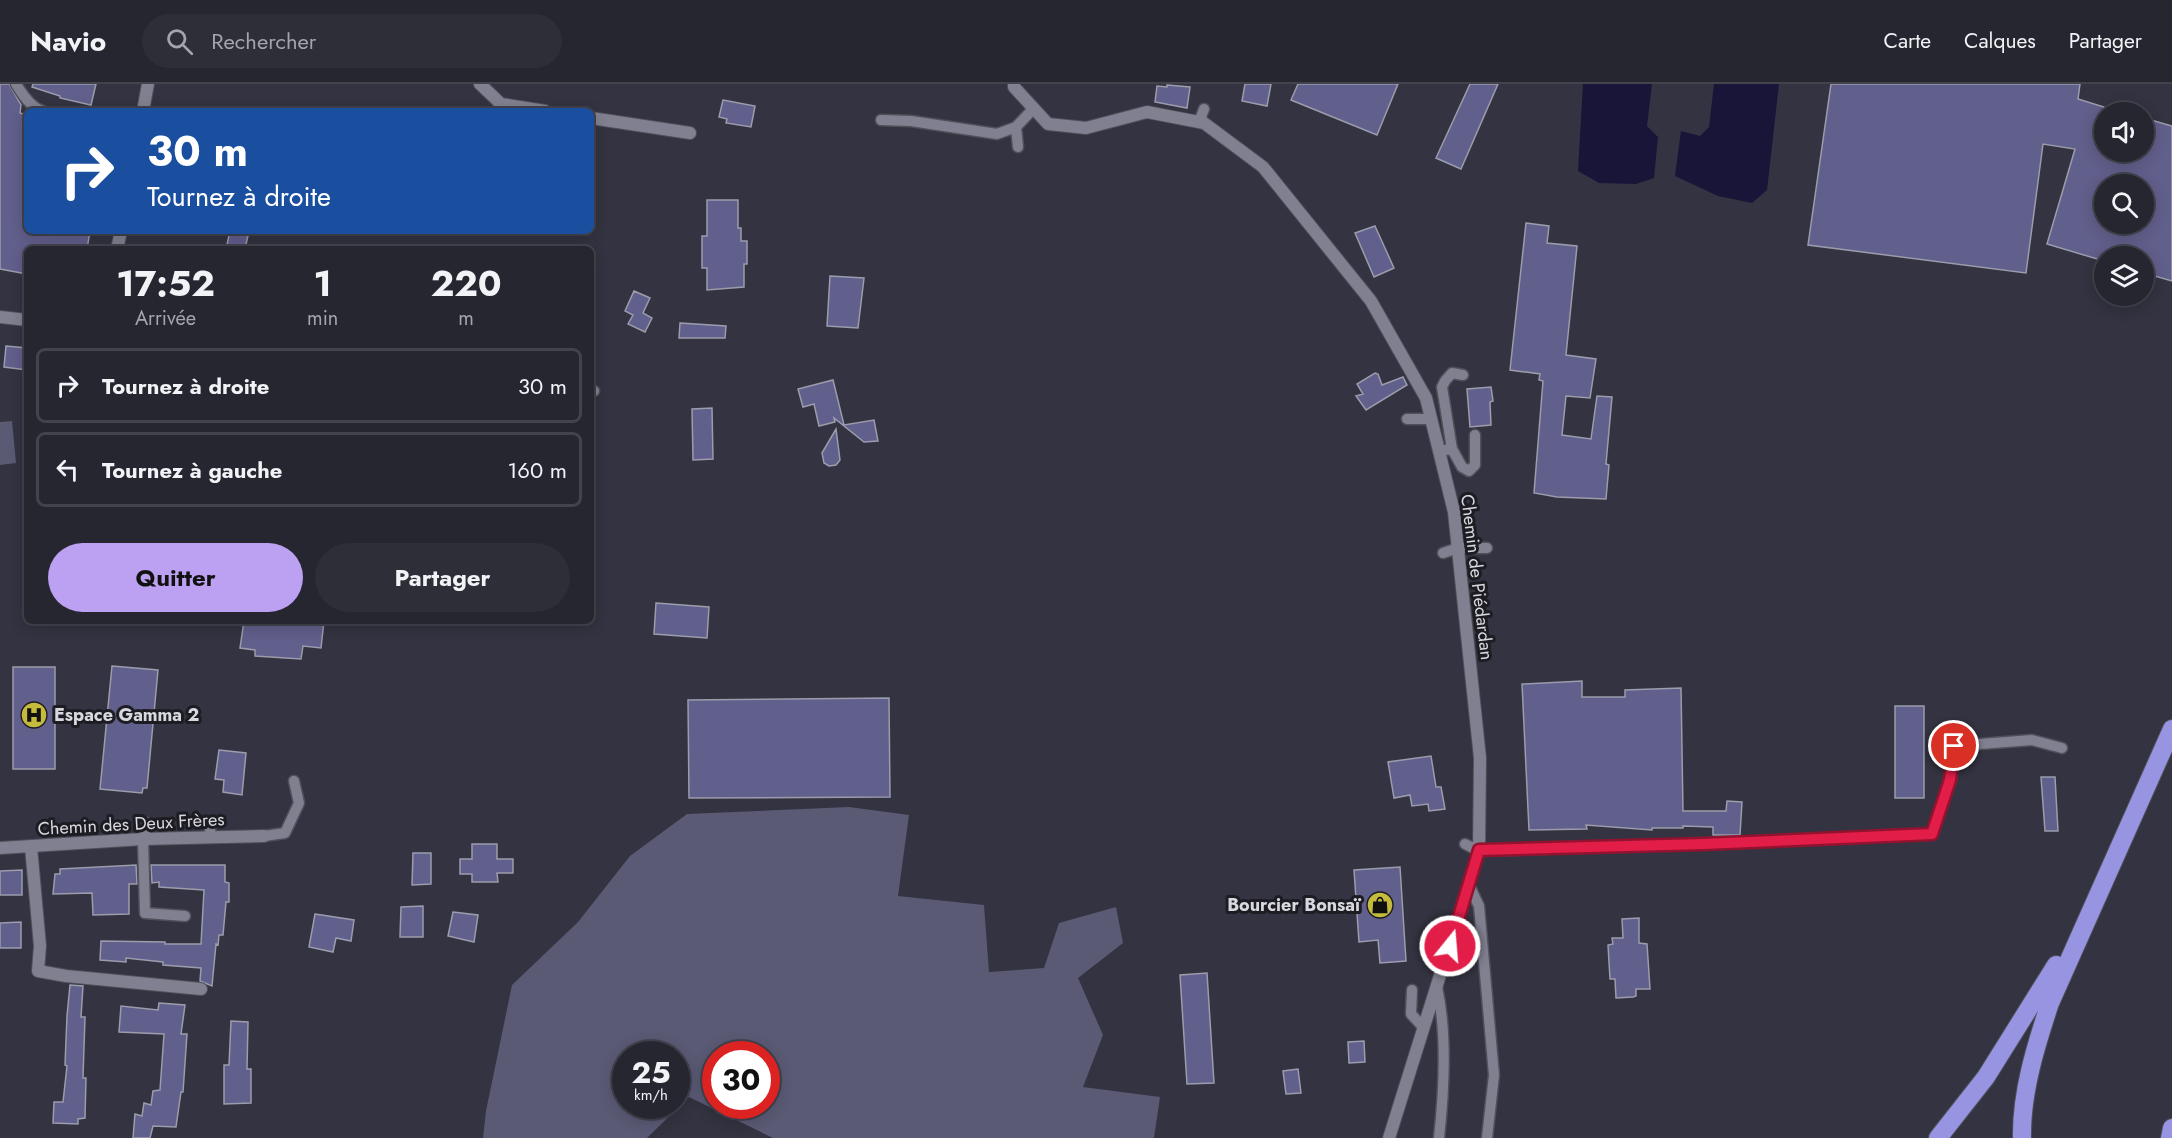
<!DOCTYPE html>
<html lang="fr">
<head>
<meta charset="utf-8">
<style>
  :root { --surface:#262631; --page:#2e2e39; --text:#f1f3f6; --muted:#a4a5ab; --line:#42434d; --accent:#bca0f2 }
  body { margin:0; font-family:Jost,sans-serif; background:var(--page); color:var(--text); height:100vh; display:flex; flex-direction:column; font-size:22px; white-space:nowrap }
  * { box-sizing:border-box; margin:0 }
  p { font-size:20px; color:var(--muted) }
  .icon { flex:none; width:33px; height:33px; fill:none; stroke:currentColor; stroke-width:2; stroke-linecap:round; stroke-linejoin:round }
  .map { position:relative; flex:1; overflow:hidden }
  .details { position:absolute; left:24px; top:162px; width:570px; height:378px; display:flex; flex-direction:column; background:var(--surface); border-radius:9px; box-shadow:0 3px 15px #0003,0 0 0 2px var(--line) }
  .details>* { flex:none }
  .hud { position:absolute; left:24px; top:24px; width:570px; height:126px; border-radius:9px; box-shadow:0 3px 15px #0003,0 0 0 2px var(--line); background:#1a4fa0; color:#fff; overflow:hidden }
  .controls { position:absolute; left:2094px; top:18px; display:grid; gap:12px }
  .controls a { display:grid; place-items:center; width:60px; height:60px; border-radius:50%; background:var(--surface); box-shadow:0 3px 15px #0003,0 0 0 2px var(--line); font-size:30px }
  .speed { position:absolute; left:612px; top:957px; display:flex; gap:12px; font-size:30px; font-weight:700; text-align:center }
  .speed>* { display:grid; place-content:center; width:78px; height:78px; border-radius:50%; background:var(--surface); box-shadow:0 3px 15px #0003,0 0 0 2px var(--line); line-height:1 }
  .speed small { font-size:15px; font-weight:400 }
  .speed .limit { border:9px solid #d22; background:#fff; color:#111 }
  .pin { position:absolute; display:grid; place-items:center; width:51px; height:51px; color:#fff; margin:-26px; border:3px solid #fff; border-radius:50%; box-shadow:0 2px 6px #0007 }
  .me { position:absolute; width:66px; margin:-33px; rotate:17deg; stroke-linejoin:round; filter:drop-shadow(0 0 4px #0008) }
  .turn { display:flex; align-items:center; gap:21px; height:126px; padding:0 24px; font-size:27px }
  .turn .icon { width:78px; height:78px; stroke-width:2.5 }
  .turn b { display:block; font-size:42px; line-height:51px }
  .eta { display:flex; justify-content:space-evenly; align-items:center; height:102px; text-align:center }
  .eta b { font-size:36px; font-weight:700; line-height:42px }
  .cta { display:flex; gap:12px; margin-top:auto; padding:12px 24px }
  .cta a { flex:1; height:69px; border-radius:36px; background:var(--accent); color:#111; font-size:24px; font-weight:700; line-height:69px; text-align:center }
  .cta a+a { background:var(--page); color:var(--text) }
  ul { padding:0; list-style:none }
  li { display:flex; align-items:center; gap:18px; height:75px; margin:0 12px 9px; padding:0 12px; border:3px solid var(--line); border-radius:9px }
  li div { flex:1 }
  li b { display:block; font-size:22px }
  li em { font-style:normal }
  header { display:flex; align-items:center; gap:36px; box-sizing:border-box; height:84px; padding:0 30px; background:var(--surface); border-bottom:2px solid var(--line) }
  header strong { font-size:28px }
  nav { display:flex; gap:33px; margin-inline-start:auto; font-size:21px }
  .search { width:420px; height:54px; background:var(--page); display:flex; align-items:center; gap:15px; box-sizing:border-box; padding:0 21px; border-radius:33px; color:var(--muted); font-size:22px }
  .map>svg:first-child { display:block }
</style>
</head>
<body>
<header>
<strong>Navio</strong>
<div class="search"><svg class="icon" aria-label="search" viewBox="0 0 24 24"><circle cx="10" cy="10" r="6"/><path d="M15 15l6 6"/></svg>Rechercher</div>
<nav><a>Carte</a><a>Calques</a><a>Partager</a></nav>
</header>
<div class="map">
<svg width="2172" height="1054" viewBox="0 0 2172 1054">
  <rect width="100%" height="100%" fill="#333341"/>
  <path fill="#5a5a75" fill-rule="evenodd" d="M12 337 16 379 0 381V338Z
    M849 723 909 731 898 812 984 821 989 888 1044 884 1059 839 1116 823 1123 859 1078 894 1103 951 1083 1003 1160 1013 1154 1054H773L689 1013 647 1054H483L486 1027 512 901 578 838 630 772 687 730ZM626 970H676V1022H626ZM716 970H766V1022H716Z"/>
  <path fill="#191539" d="M1583 0H1652L1647 42 1658 53 1654 94 1636 100 1599 99 1578 87Z
    M1714 0H1779L1767 106 1752 119 1718 112 1675 92 1681 47 1700 52 1709 43Z"/>
  <path fill="#615f8b" stroke="#9b9cac" stroke-width="1.5" fill-rule="evenodd" d="M0 0H9L21 21 20 29 27 31V147H90L87 165H27V190L0 185Z
    M33 0H96L91 21 60 14V12L32 3Z
    M1245 0H1271L1267 22 1242 17Z
    M1298 0H1398L1377 51 1291 16Z
    M1470 0H1498L1461 85 1436 74Z
    M1831 0H2080L2078 15 2104 23V68H2144V34L2172 42V197L2144 189V172H2104V177L2047 160 2075 65 2043 60 2026 189 1808 161ZM2104 100H2144V140H2104Z
    M1167 1 1190 3 1187 24 1155 18 1157 2 1167 3Z
    M723 16 755 22 751 43 726 39 727 35 719 33Z
    M707 116H738V144H741V157H747V180H744V203L707 206V184H702V152H707Z
    M1526 139 1549 142 1547 159 1577 162 1566 271 1596 275 1590 314 1566 312 1562 351 1591 355 1597 312 1612 313 1606 380 1609 381 1606 415 1557 413 1534 409 1543 297 1539 296 1540 290 1510 286Z
    M1375 142 1394 184 1374 193 1355 149Z
    M230 147H249L245 165H226Z
    M830 192 864 194 858 244 827 242Z
    M634 207 650 214 643 229 652 234 645 248 628 240 633 231 625 227Z
    M680 239 726 242 725 254H679Z
    M6 262 27 264V286L4 283Z
    M1375 289 1378 290 1382 301 1403 293 1407 301 1366 326 1356 312 1363 310 1357 300Z
    M833 296 844 341 874 336 878 357 864 358 834 334 835 338 819 342 814 320 803 323 798 305Z
    M1491 303 1493 317 1490 318 1491 341 1470 343 1467 305Z
    M712 324 713 375 693 376 692 325Z
    M836 345 840 376 836 381 829 382 824 379 822 369Z
    M656 519 709 523 707 554 654 550Z
    M244 537H324L321 564 303 562 301 575 255 572V566L240 564Z
    M112 582 158 586 147 704H143L142 709 100 705Z
    M13 583H55V685H13Z
    M1582 597V613H1625V606L1681 604 1683 727H1726L1727 717 1742 718 1740 751H1713V743L1683 742V744H1652V746L1586 741 1587 745 1529 746 1522 600Z
    M889 614 890 713 689 714 688 616Z
    M1895 622H1924V714H1895Z
    M219 666 246 669 242 711 223 708 224 696 215 695Z
    M1431 672 1436 703H1441L1445 725 1429 727 1428 720 1412 722 1410 711 1394 714 1388 678Z
    M2041 693H2055L2058 747H2045Z
    M472 760H497V775H513V789H497L498 798H472V790H460V775H472Z
    M413 769H431V800L412 801Z
    M136 781 137 800H129V830L93 831 92 809 53 810 55 790H60V785Z
    M151 781H225V798L229 799V818H226L223 851H219L218 861 216 860 212 902 200 897 201 884 163 881V878L126 874V878L100 876 101 857 165 858V860H201L204 806 159 803V798L152 799Z
    M1400 783 1406 877 1380 879 1378 856 1359 858 1354 786Z
    M22 786V811H0V787Z
    M423 822V853H400L401 823Z
    M453 828 478 831 474 858 448 852Z
    M315 830 354 836 351 857 336 854 333 868 309 863Z
    M1639 834V859L1647 860 1650 905H1636V912L1633 913 1616 914 1615 895H1610L1608 861 1613 860 1612 854H1623L1622 835Z
    M21 838V864H0V839Z
    M1207 889 1214 999 1187 1000 1180 891Z
    M70 901 83 902 81 933H85L83 994H86L85 1034 78 1035V1040L53 1039 54 1018H63L67 982 65 981 67 932Z
    M159 919 185 921 181 950H187L183 1008H181L176 1043 153 1042 150 1054H133L135 1030 142 1032 144 1019 151 1021 153 1007 160 1006 164 950 119 948 121 922 158 926Z
    M231 937 248 938 247 985H251V1019L224 1020V981H229Z
    M1364 957 1365 978 1349 979 1348 958Z
    M1298 985 1301 1009 1286 1010 1283 987Z"/>
  <g fill="none" stroke-linecap="round" stroke-linejoin="round">
    <defs>
      <path id="service" d="M16 0C22 10 31 24 43 27
        M881 36 911 37 997 50 1016 43 1034 24
        M1199 38 1204 25
        M1016 43 1018 63
        M591 306 594 307
        M1407 335H1431
        M1452 365 1442 303 1445 297 1452 289 1463 291
        M1445 366 1452 365 1462 383 1469 387 1475 381V351
        M1443 469 1458 464H1487
        M209 738 211 753
        M147 739 143 755 145 829 185 832
        M264 752 285 749 299 719 294 697
        M1465 760 1479 767 1703 760 1932 750 1951 696 1954 662 2032 656 2062 664
        M1469 801 1479 822 1494 991 1487 1054
        M1437 903C1447 948 1444 1008 1439 1054
        M1412 906 1411 930 1424 944"/>
      <path id="minor" d="M480 0 501 20 545 27
        M1014 0V3L1048 40 1086 44 1147 28 1204 39 1263 83 1371 217 1426 314 1454 428 1480 674 1479 767 1389 1054
        M143 27 148 0
        M591 34 690 49
        M117 165 121 147
        M0 233 27 236
        M31 763 40 862 38 887 66 892 201 905
        M0 764 143 755 264 752"/>
      <path id="motorway" d="M1938 1054 1986 993 2056 881
        M2022 1054C2021 1009 2036 961 2050 919L2172 645
        M2170 1054 2172 1044"/>
    </defs>
    <use href="#service" stroke="#50505b" stroke-width="13"/>
    <use href="#minor" stroke="#50505b" stroke-width="14"/>
    <use href="#motorway" stroke="#50505b" stroke-width="20"/>
    <use href="#service" stroke="#808090" stroke-width="10"/>
    <use href="#minor" stroke="#808090" stroke-width="12"/>
    <use href="#motorway" stroke="#9794e1" stroke-width="18"/>
  </g>
  <g fill="none" stroke-linecap="round" stroke-linejoin="round">
    <defs>
      <path id="route" d="M1450 862 1479 766 1703 760 1932 750 1950 696 1954 662"/>
    </defs>
    <use href="#route" stroke="#92132f" stroke-width="15"/>
    <use href="#route" stroke="#e11d48" stroke-width="10"/>
  </g>
  <defs>
    <symbol id="hospital-disc" viewBox="-11 -11 22 22"><circle r="9.5" fill="#c5bc3d" stroke="#1c1c22"/><path d="M-5-5h3v3.5h4V-5h3V5h-3V1.5h-4V5h-3Z" fill="#111"/></symbol>
    <symbol id="shop-disc" viewBox="-11 -11 22 22"><circle r="9.5" fill="#c5bc3d" stroke="#1c1c22"/><path d="M-5-2.5h2.3a2.7 3.5 0 0 1 5.4 0H5L5.5 6h-11ZM-1.5-2.5h3a1.5 2.3 0 0 0-3 0Z" fill="#111"/></symbol>
  </defs>
  <g fill-rule="evenodd">
    <use href="#hospital-disc" x="19" y="616" width="30" height="30"/>
    <use href="#shop-disc" x="1365" y="806" width="30" height="30"/>
  </g>
  <g text-anchor="middle" stroke-width="6" stroke-linejoin="round" paint-order="stroke">
    <g font-size="18" fill="#d7d8e0" stroke="#1c1c22">
      <text transform="translate(1477 493) rotate(83)" y="6">Chemin de Piédardan</text>
      <text transform="translate(131 740) rotate(-3)" y="6">Chemin des Deux Frères</text>
    </g>
    <g font-size="18" font-weight="bold" fill="#d7d8e0" stroke="#1c1c22" text-anchor="start">
      <text x="54" y="637">Espace Gamma 2</text>
      <text x="1360" y="827" text-anchor="end">Bourcier Bonsaï</text>
    </g>
  </g>
</svg>
<div class="controls">
<a><svg class="icon" aria-label="sound" viewBox="0 0 24 24"><path d="M4 9h4l5-4v14l-5-4H4zM17 9q2 3 0 6"/></svg></a>
<a><svg class="icon" aria-label="search" viewBox="0 0 24 24"><circle cx="10" cy="10" r="6"/><path d="M15 15l6 6"/></svg></a>
<a><svg class="icon" aria-label="layers" viewBox="0 0 24 24"><path d="M12 4l9 5-9 5-9-5zM3 14l9 5 9-5"/></svg></a>
</div>
<div class="speed"><div>25<small>km/h</small></div><div class="limit">30</div></div>
<div class="pin" style="left:1954px;top:662px;background:#d93025"><svg class="icon" aria-label="arrive" viewBox="0 0 24 24"><path d="M6 21V4h12l-3 4 3 4H6"/></svg></div>
<svg class="me" style="left:1450px;top:862px" viewBox="-20 -20 40 40"><circle r="17" fill="#e11d48" stroke="#fff" stroke-width="3"/><path d="M0-11L8 9 0 5-8 9z" fill="#fff"/></svg>
<div class="hud">
<div class="turn"><svg class="icon" aria-label="right" viewBox="0 0 24 24"><path d="M7 20v-9h11M14 6l5 5-5 5"/></svg><div><b>30 m</b>Tournez à droite</div></div>
</div>
<section class="details">
<div class="eta">
<div><b>17:52</b><p>Arrivée</p></div>
<div><b>1</b><p>min</p></div>
<div><b>220</b><p>m</p></div>
</div>
<ul>
<li><svg class="icon" aria-label="right" viewBox="0 0 24 24"><path d="M7 20v-9h11M14 6l5 5-5 5"/></svg><div><b>Tournez à droite</b></div><em>30 m</em></li>
<li><svg class="icon" aria-label="left" viewBox="0 0 24 24"><path d="M17 20v-9H6M10 6l-5 5 5 5"/></svg><div><b>Tournez à gauche</b></div><em>160 m</em></li>
</ul>
<div class="cta"><a>Quitter</a><a>Partager</a></div>
</section>
</div>
</body>
</html>
